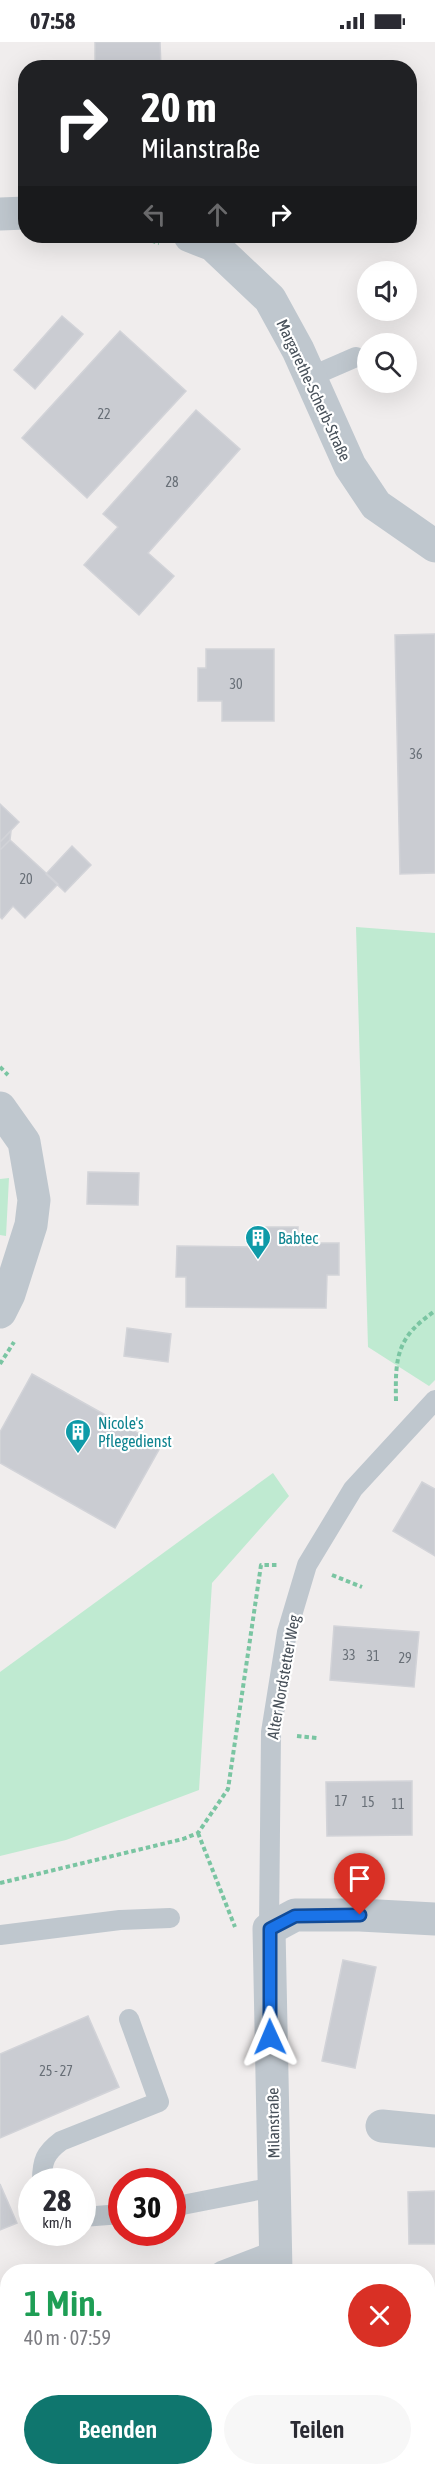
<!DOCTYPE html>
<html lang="de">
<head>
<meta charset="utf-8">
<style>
  :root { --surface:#fff; --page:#f7f7f7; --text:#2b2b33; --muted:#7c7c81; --accent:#0f766e }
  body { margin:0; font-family:"Asap Condensed",sans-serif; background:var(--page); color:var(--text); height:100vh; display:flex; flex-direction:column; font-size:22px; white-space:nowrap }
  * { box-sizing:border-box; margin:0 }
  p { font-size:20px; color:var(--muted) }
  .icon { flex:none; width:33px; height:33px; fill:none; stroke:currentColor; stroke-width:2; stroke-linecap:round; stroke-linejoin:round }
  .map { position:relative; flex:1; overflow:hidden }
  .panel { position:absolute; left:0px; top:2222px; width:435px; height:212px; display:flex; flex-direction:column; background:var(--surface); border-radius:24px 24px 0 0; box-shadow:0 6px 24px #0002 }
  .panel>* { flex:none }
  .top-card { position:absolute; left:18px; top:18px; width:399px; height:183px; border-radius:24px; box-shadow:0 6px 24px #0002; background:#202124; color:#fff; overflow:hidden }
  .tools { position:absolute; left:357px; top:219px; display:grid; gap:12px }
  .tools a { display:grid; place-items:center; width:60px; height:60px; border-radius:50%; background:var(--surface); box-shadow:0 6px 24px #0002; font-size:30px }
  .speed { position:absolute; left:18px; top:2126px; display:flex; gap:12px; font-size:30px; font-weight:700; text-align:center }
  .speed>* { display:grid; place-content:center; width:78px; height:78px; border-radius:50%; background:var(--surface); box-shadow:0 6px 24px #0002; line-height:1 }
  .speed small { font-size:15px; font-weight:400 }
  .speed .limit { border:9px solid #d22; background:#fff; color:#111 }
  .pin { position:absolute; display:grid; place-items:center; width:51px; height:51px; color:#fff; margin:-62px -26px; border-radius:50% 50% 50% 0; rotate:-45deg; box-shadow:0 0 6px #0007 }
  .pin .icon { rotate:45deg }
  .me { position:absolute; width:66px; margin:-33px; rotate:359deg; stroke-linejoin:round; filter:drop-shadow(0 0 4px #0008) }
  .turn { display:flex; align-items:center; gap:21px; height:126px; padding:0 24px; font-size:27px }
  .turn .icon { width:78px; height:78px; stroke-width:2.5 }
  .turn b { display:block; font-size:42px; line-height:51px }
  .lanes { display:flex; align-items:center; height:57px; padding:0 24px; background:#0003; justify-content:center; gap:30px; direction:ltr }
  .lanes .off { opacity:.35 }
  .round { display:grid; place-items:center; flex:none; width:63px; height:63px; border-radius:32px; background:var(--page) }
  .head { display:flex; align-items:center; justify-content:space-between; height:102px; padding:0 24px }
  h1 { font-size:36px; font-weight:600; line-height:45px; color:#1e9e55 }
  .action { display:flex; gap:12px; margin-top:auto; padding:12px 24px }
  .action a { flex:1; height:69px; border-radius:36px; background:var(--accent); color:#fff; font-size:24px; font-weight:600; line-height:69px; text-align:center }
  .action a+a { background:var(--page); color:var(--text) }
  .status { display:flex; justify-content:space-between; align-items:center; height:42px; padding:0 30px; background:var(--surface); direction:ltr }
  .status svg { height:16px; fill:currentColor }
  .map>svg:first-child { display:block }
</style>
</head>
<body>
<div class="status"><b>07:58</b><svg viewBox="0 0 49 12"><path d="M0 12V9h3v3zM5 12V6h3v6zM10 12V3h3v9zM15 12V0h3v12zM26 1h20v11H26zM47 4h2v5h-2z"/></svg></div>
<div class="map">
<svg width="435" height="2432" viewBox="0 0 435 2432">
  <rect width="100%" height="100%" fill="#f0eded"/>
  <path fill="#bfead1" d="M356 885 435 891V1338L429 1344 368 1305Z
    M9 1136 6 1194 0 1193V1137Z
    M273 1431 289 1454 212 1541 199 1748 66 1798 0 1814V1630Z
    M435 2311V2432H384L377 2426H428V2312Z"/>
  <path fill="#caccd2" stroke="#d2d3d8" stroke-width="1.5" d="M95 0H160L161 26H95Z
    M62 274 83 292 35 347 14 328Z
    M120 289 186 349 87 456 22 396Z
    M196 368 240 407 148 511 174 534 139 573 84 523 118 485 103 472Z
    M435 592V831L400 832 395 593Z
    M206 607H274V679H222V659H198V626H206Z
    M0 762 19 780 0 800Z
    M11 789 10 798 0 808V800Z
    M10 798 58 842 25 876 13 864 2 877 0 875V808Z
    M72 804 91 823 65 850 46 832Z
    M88 1130 139 1131 138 1163 87 1162Z
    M266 1185H298L297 1201H339V1233H327L326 1266 186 1265V1235H176L177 1204 266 1205Z
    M127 1286 171 1292 168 1320 124 1314Z
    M32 1332 161 1404 115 1486 0 1421V1390Z
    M422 1440 435 1447V1514L393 1489Z
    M334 1584 419 1590 414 1645 330 1638Z
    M412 1739V1793L327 1794 326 1740Z
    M343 1918 376 1925 355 2026 322 2019Z
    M88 1974 119 2045 0 2096V2012Z
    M0 2142 17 2181 0 2188Z
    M435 2149V2202H409L408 2150Z
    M8 2322V2391L0 2394V2324Z"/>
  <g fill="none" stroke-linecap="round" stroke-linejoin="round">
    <path stroke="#7ac5a2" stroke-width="4" stroke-dasharray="4.5 3" stroke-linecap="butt" d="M137 194 159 201
      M0 1025 8 1033
      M0 1322 14 1300
      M396 1359C395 1314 397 1295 435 1269
      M332 1533 362 1545
      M297 1694 317 1696
      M198 1791 235 1885
      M0 1841 183 1797 198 1791 228 1747 261 1523H278"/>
    <path stroke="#bfc7ce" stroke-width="20" d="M310 335 356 315
      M269 1887 271 1690 287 1590 307 1523 353 1447 435 1358
      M0 1893 120 1878 170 1876
      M42 2139C42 2119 45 2111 61 2099L159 2060 129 1977
      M172 2165 274 2145
      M82 2175 122 2172
      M221 2229 276 2208
      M145 2432 147 2426"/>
    <path stroke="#bfc7ce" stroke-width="33" d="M0 172 26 171
      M190 194 213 203 270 257 298 308 350 424 376 463 435 504
      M0 1066 24 1100 34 1158 31 1183 9 1252 0 1270
      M382 2084 435 2089
      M276 2229 269 1887 295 1873H360L435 1877
      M295 2426 296 2432"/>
  </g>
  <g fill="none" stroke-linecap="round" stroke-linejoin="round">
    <defs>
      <path id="route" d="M270 1995V1887L295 1874 360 1873"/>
    </defs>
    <use href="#route" stroke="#114b97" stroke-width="15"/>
    <use href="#route" stroke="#1a73e8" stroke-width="10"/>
  </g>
  <defs>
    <symbol id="building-pin" viewBox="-11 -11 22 30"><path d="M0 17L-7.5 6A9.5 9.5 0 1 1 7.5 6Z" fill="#0f9aa8" stroke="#fff"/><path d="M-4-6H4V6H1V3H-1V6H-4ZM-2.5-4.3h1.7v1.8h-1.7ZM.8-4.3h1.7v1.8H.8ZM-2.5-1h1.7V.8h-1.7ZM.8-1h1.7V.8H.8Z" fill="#fff"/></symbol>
  </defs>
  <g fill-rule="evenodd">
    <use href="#building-pin" x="243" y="1181" width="30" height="40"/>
    <use href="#building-pin" x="63" y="1375" width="30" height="40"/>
  </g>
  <g text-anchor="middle" stroke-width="4.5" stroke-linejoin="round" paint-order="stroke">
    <g font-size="14" fill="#686f77">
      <text x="104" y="377">22</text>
      <text x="172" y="445">28</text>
      <text x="236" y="647">30</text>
      <text x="416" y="717">36</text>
      <text x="26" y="842">20</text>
      <text x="349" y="1618">33</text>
      <text x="373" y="1619">31</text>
      <text x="405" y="1621">29</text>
      <text x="341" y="1764">17</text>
      <text x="368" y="1765">15</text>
      <text x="398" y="1767">11</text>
      <text x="56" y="2034">25 - 27</text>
    </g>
    <g font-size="16" fill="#475059" stroke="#fff">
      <text transform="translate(314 348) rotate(65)" y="6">Margarethe-Scherb-Straße</text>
      <text transform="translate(283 1635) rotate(-80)" y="6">Alter Nordstetter Weg</text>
      <text transform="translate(273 2081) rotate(-91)" y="6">Milanstraße</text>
    </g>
    <g font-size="16" fill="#0d838f" stroke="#fff" text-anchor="start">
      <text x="278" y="1202">Babtec</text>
      <text x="98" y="1387">Nicole's<tspan x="98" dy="18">Pflegedienst</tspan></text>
    </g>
  </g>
</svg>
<div class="tools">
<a><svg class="icon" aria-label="sound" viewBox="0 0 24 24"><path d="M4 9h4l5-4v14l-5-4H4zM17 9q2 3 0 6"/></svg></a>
<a><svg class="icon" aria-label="search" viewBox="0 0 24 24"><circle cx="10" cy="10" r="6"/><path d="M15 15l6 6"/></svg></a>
</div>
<div class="speed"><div>28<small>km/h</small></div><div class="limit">30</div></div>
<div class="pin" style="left:360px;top:1873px;background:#d93025"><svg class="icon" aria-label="arrive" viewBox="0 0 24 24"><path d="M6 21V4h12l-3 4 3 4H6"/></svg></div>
<svg class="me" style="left:270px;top:1995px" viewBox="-20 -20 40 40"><path d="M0-17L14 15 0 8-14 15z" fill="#1a73e8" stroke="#fff" stroke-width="4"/></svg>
<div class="top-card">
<div class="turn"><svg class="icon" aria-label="right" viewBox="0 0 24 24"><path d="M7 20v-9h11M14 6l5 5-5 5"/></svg><div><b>20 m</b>Milanstraße</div></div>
<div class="lanes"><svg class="icon off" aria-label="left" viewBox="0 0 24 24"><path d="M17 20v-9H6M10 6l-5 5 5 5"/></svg><svg class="icon off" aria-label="ahead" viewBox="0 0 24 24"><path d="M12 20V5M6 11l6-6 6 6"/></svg><svg class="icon" aria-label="right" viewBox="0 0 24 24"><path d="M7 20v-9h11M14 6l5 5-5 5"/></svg></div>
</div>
<section class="panel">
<div class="head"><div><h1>1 Min.</h1><p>40 m · 07:59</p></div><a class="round" style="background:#d93025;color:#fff"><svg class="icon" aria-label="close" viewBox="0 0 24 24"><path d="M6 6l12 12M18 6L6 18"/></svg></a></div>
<div class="action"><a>Beenden</a><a>Teilen</a></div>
</section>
</div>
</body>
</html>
